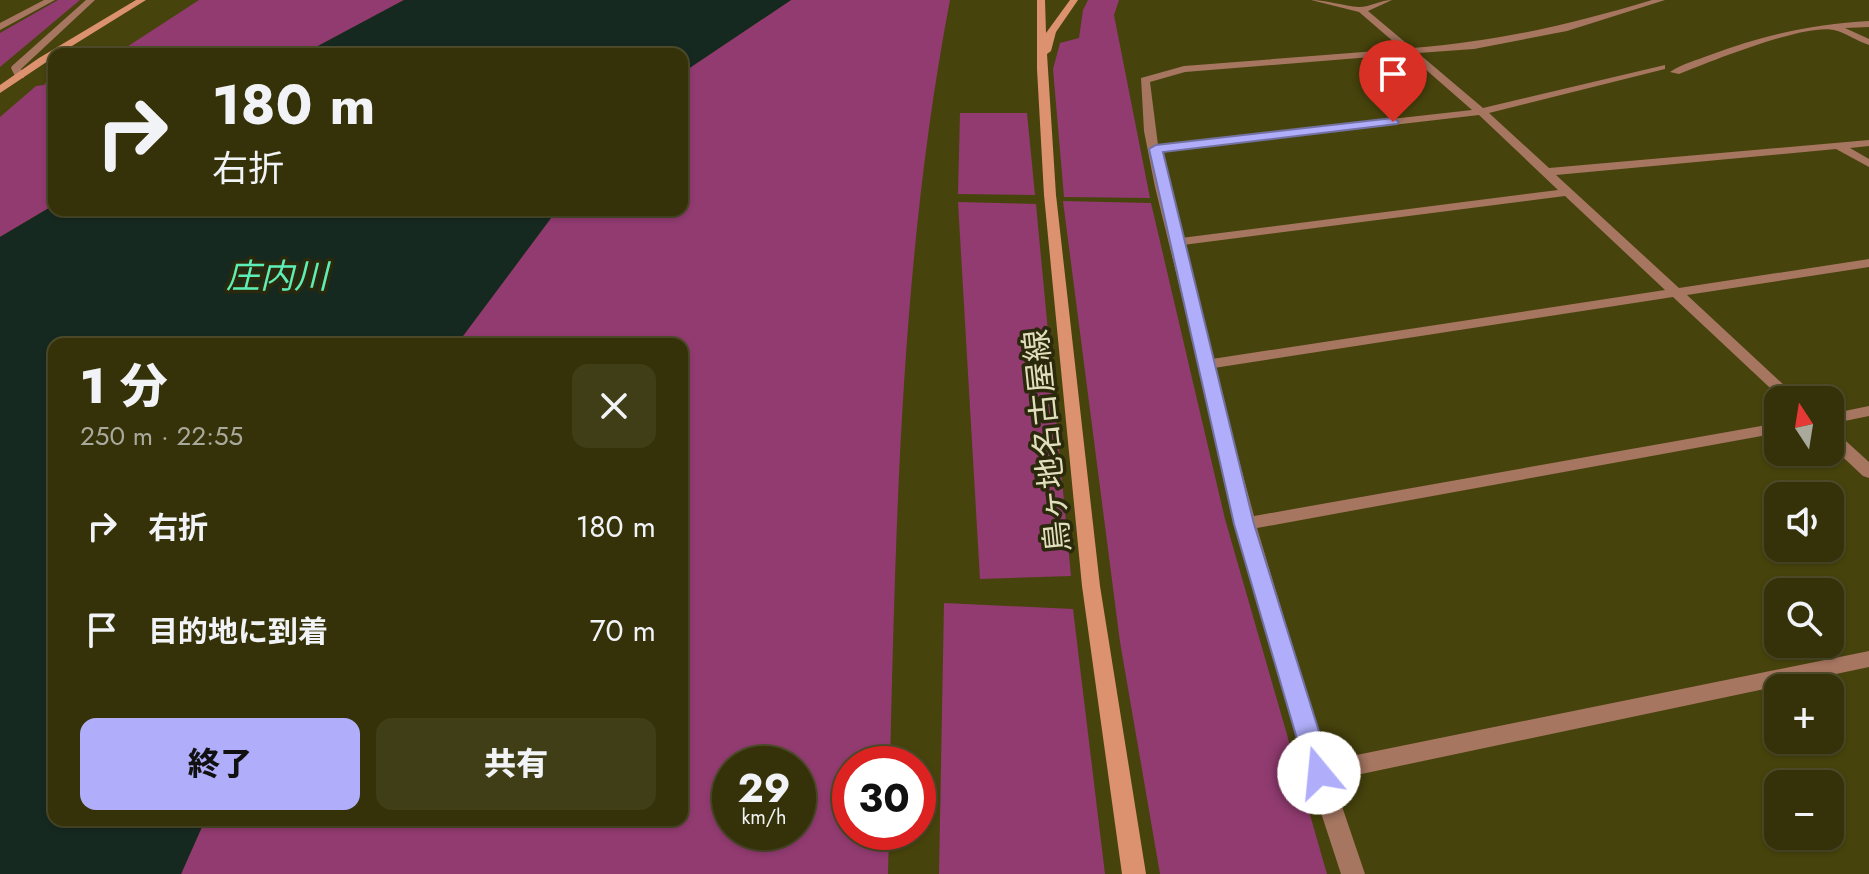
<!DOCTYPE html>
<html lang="ja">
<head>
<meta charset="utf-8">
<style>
  :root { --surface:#353209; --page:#403e17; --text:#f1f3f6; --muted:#aaaa9c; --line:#4f4d2a; --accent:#b0aefa }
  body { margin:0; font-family:Jost,"Noto Sans JP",sans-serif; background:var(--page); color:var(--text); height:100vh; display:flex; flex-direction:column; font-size:30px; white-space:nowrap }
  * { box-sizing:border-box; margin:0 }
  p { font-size:26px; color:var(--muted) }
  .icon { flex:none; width:44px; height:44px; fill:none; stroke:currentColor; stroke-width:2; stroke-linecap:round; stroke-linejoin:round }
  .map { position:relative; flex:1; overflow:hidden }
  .side { position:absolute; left:48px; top:338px; width:640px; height:488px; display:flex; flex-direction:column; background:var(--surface); border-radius:16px; box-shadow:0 2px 6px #0004,0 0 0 2px var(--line) }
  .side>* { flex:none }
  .hud { position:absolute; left:48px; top:48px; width:640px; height:168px; border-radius:16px; box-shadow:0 2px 6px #0004,0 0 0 2px var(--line); background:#353209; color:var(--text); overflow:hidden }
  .needle { width:52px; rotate:348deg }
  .fabs { position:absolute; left:1764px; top:386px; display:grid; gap:16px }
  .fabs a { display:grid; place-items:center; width:80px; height:80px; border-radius:16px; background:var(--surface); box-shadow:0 2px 6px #0004,0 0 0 2px var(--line); font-size:40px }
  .speed { position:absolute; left:712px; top:746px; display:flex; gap:16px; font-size:40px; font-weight:700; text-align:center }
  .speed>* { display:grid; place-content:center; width:104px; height:104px; border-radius:50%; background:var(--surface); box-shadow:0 2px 6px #0004,0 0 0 2px var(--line); line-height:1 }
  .speed small { font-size:20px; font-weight:400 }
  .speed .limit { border:12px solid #d22; background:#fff; color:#111 }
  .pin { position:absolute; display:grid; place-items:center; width:68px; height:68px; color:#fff; margin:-82px -34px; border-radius:50% 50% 50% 0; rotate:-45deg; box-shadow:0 0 8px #0007 }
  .pin .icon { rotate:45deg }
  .me { position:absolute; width:88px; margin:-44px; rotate:343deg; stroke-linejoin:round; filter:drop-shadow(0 0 6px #0008) }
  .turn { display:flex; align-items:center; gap:28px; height:168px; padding:0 32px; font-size:36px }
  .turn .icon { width:104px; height:104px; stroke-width:2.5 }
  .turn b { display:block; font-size:56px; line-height:68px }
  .round { display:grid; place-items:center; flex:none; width:84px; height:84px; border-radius:16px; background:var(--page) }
  .summary { display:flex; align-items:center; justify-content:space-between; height:136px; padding:0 32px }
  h1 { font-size:48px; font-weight:800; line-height:60px }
  .cta { display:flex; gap:16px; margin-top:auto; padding:16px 32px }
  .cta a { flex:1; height:92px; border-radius:16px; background:var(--accent); color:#111; font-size:32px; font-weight:800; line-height:92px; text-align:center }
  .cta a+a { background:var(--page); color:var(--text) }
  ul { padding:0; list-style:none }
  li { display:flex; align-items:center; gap:24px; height:104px; padding:0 32px }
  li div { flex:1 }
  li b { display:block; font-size:30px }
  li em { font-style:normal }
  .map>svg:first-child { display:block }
</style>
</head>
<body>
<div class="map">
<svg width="1869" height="874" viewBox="0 0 1869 874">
  <rect width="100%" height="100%" fill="#47430c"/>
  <path fill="#913b70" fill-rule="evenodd" d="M58 0H80L0 67V33Z
    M199 0H404L303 54H116Z
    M791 0H950C902 251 896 509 890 764H850V832H889L888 874H181L205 820H682V344H457L557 210H682V73ZM730 764H798V832H730Z
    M1088 0H1119L1114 15 1150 198 1064 197 1053 69 1060 43 1079 38 1083 10Z
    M54 62V205L0 237V117L36 86 44 85 51 75 47 67Z
    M960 113H1027L1035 195 958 194Z
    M1063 201 1151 203 1225 519 1327 874H1160L1120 642Z
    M958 202 1036 204 1071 576 980 579Z
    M944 603 1073 609 1105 874H939Z"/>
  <path fill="#162921" d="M404 0H791L682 73V54H303Z
    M54 205V210H557L457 344H54V820H205L181 874H0V237Z"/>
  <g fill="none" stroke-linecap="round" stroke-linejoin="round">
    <path fill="#a67661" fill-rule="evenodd" d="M44 0H55L0 30V23Z
      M86 0H95L21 69 24 78H16L11 68 12 66Z
      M1311 0C1327 0 1343 6 1359 7 1370 7 1381 0 1392 0L1368 11 1412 48C1499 41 1569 25 1652 0H1665L1567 31 1474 49 1418 53 1483 108 1665 65V69L1489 113 1549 168 1869 140V146L1850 148 1869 159V167L1836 149 1556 175 1679 288 1869 259V267L1687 295 1800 400H1783L1673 297 1214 368 1254 516 1778 423V433L1257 528 1327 761 1869 651V667L1333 780 1365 874H1341L1308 773 1240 529 1235 524 1237 520 1155 187 1144 131 1141 78 1184 66 1402 49 1359 12ZM1408 54 1472 110 1158 145 1150 82 1185 72ZM1479 115 1558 190 1181 238 1159 152ZM1565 196 1665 290 1212 359 1183 245Z
      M1869 21V27L1845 28 1869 39V45C1857 41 1846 33 1834 30 1805 23 1709 62 1679 74L1670 72C1681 64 1697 60 1710 55 1762 35 1814 24 1869 21Z
      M1869 406V416L1830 424V414Z
      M1830 430 1836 432 1869 462V478L1863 476 1830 445Z"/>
    <path fill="#dd926f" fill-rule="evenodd" d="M136 0H146L59 54H54V57L0 93V85L39 58Z
      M1037 0H1045L1046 33 1070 0H1078L1056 32 1051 51 1047 54 1056 195 1100 586 1146 874H1122L1082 586 1044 195 1037 69Z"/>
  </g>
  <path fill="#b0aefa" stroke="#7271a2" stroke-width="2" d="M1393 118 1399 122 1397 124 1163 152 1254 524 1332 773 1328 781 1319 785 1311 781 1307 773 1234 524 1149 149 1156 145Z"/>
  <g text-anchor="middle" stroke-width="7" stroke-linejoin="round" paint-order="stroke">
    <g font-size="32" fill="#e0debc" stroke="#2b290c">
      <text transform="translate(1047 441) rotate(-96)" y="11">鳥ヶ地名古屋線</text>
    </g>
    <g font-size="34" font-style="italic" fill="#5dedb7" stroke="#2b290c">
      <text x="277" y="288">庄内川</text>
    </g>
  </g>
</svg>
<div class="fabs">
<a><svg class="needle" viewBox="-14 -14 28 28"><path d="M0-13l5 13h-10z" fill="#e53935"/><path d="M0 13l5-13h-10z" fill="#aaaa9c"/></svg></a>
<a><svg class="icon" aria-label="sound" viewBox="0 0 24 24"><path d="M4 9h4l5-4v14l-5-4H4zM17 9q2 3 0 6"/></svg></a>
<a><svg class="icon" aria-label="search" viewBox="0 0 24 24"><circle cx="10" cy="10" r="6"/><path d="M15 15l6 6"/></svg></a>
<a>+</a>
<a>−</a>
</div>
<div class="speed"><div>29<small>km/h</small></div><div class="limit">30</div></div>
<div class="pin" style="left:1393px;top:122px;background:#d93025"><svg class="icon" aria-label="arrive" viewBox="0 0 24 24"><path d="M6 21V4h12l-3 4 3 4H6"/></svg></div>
<svg class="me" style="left:1319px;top:773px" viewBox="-20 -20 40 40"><circle r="19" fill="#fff"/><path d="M0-13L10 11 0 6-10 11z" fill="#b0aefa"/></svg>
<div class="hud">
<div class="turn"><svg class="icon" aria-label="right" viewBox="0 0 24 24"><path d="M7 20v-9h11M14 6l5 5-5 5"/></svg><div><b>180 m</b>右折</div></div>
</div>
<section class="side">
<div class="summary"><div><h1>1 分</h1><p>250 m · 22:55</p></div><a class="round"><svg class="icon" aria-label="close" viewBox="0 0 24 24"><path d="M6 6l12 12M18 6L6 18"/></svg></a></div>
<ul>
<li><svg class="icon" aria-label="right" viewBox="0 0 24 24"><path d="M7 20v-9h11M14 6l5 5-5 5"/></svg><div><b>右折</b></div><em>180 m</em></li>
<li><svg class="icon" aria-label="arrive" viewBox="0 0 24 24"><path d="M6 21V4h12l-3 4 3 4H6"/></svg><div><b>目的地に到着</b></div><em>70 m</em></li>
</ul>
<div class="cta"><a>終了</a><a>共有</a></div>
</section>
</div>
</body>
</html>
